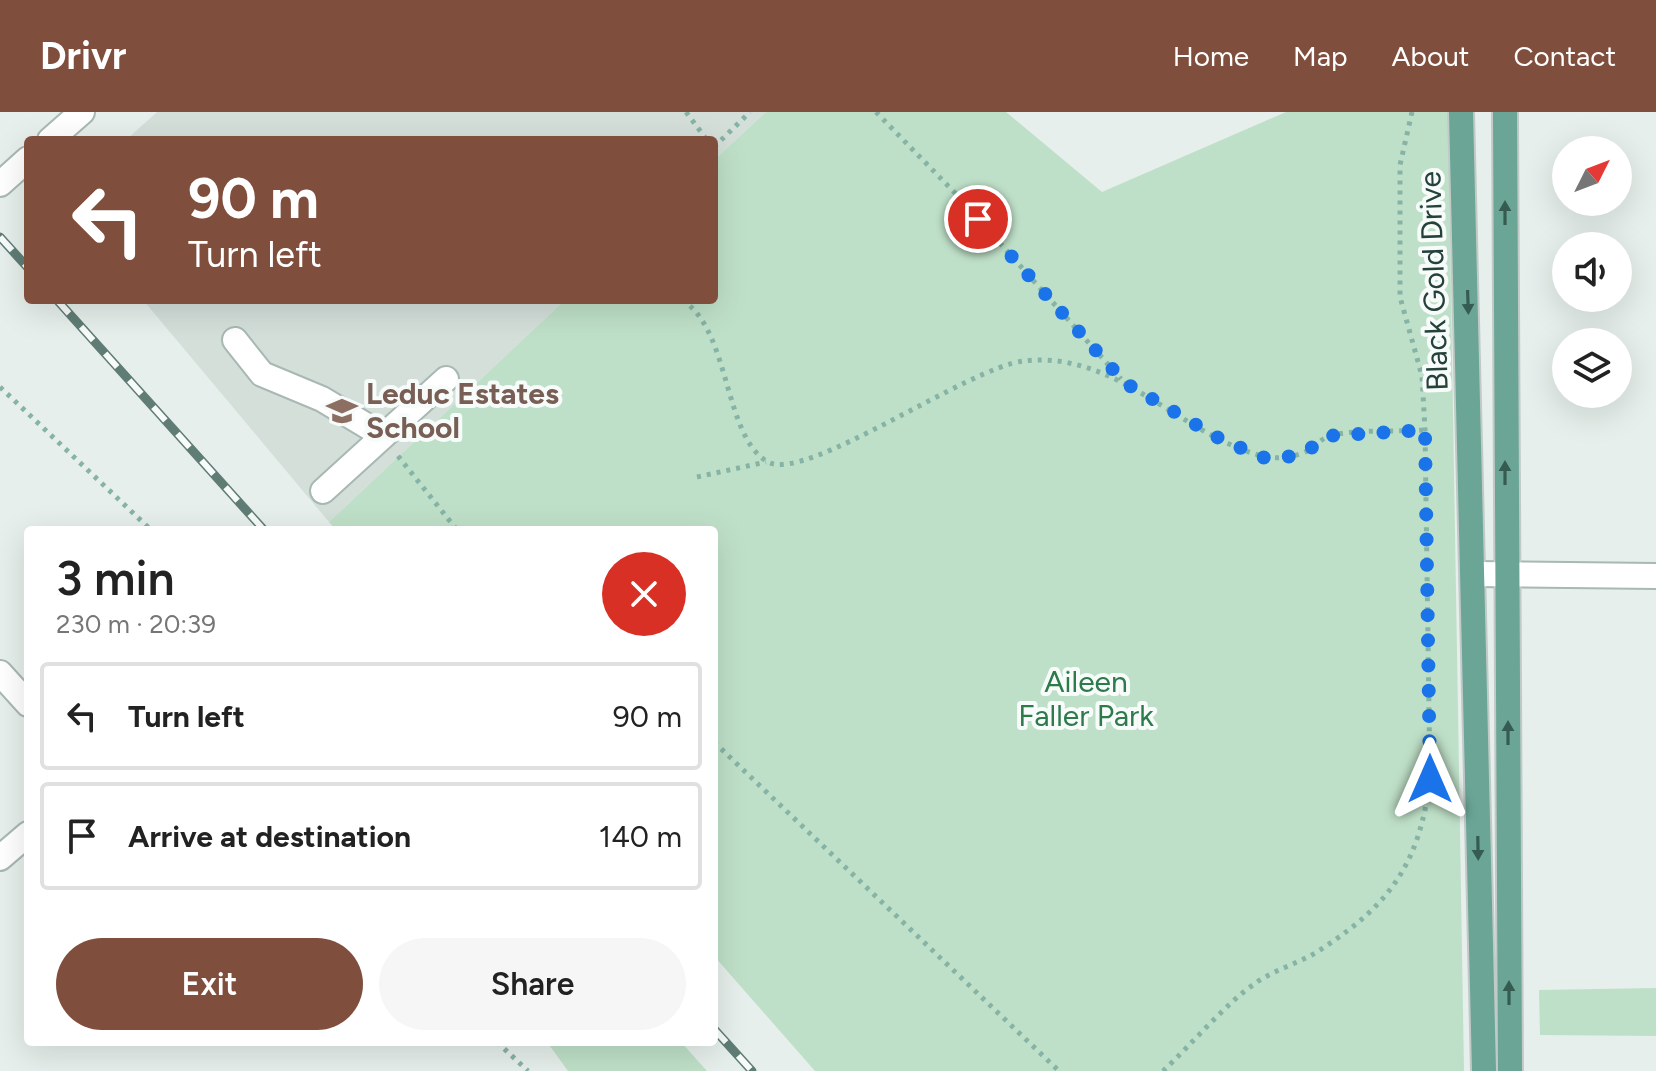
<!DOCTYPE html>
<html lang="en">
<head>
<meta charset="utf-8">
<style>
  :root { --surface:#fff; --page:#f6f6f6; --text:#222; --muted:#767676; --line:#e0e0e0; --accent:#804e3d }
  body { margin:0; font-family:Figtree,sans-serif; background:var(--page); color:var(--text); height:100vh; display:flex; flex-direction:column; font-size:30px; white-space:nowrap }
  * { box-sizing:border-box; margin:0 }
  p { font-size:26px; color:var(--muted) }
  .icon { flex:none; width:44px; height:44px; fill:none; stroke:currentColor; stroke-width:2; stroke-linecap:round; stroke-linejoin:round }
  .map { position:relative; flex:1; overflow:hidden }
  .details { position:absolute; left:24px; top:414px; width:694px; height:520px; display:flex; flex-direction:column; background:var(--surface); border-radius:8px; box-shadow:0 8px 32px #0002 }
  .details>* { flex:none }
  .top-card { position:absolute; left:24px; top:24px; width:694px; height:168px; border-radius:8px; box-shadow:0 8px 32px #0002; background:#804e3d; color:#fff; overflow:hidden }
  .needle { width:52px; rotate:48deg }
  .controls { position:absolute; left:1552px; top:24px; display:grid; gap:16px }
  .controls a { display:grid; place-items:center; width:80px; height:80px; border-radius:50%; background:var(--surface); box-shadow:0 8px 32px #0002; font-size:40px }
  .pin { position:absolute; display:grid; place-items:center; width:68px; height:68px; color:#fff; margin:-34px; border:4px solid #fff; border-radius:50%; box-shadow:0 2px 8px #0007 }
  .me { position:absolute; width:88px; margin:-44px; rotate:0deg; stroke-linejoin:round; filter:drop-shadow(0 0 6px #0008) }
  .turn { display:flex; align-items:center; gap:28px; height:168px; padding:0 32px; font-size:36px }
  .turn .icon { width:104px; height:104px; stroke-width:2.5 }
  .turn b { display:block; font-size:56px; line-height:68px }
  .round { display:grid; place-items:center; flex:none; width:84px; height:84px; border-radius:42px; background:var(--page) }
  .headline { display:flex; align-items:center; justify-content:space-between; height:136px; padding:0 32px }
  h1 { font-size:48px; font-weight:600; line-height:60px }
  .button { display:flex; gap:16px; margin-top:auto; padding:16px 32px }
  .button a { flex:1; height:92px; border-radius:48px; background:var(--accent); color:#fff; font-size:32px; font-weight:600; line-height:92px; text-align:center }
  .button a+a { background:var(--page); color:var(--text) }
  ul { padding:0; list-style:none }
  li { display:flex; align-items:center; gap:24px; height:108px; margin:0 16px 12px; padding:0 16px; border:4px solid var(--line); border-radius:8px }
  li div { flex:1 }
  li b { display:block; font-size:30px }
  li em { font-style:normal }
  header { display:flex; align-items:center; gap:48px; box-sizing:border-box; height:112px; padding:0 40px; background:var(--accent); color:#fff }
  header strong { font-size:38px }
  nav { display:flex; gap:44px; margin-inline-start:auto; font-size:28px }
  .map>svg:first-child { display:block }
</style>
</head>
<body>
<header>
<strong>Drivr</strong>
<nav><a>Home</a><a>Map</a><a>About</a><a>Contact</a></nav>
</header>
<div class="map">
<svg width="1656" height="959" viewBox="0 0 1656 959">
  <rect width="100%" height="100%" fill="#e6efeb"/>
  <path fill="#d4dfda" d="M157 0H766L714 48V28H126Z
    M143 188H565L329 410Z"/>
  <path fill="#bfe0c8" d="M766 0H1006L1102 80 1286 0H1448L1464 959H815L714 844V418H336L329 410 565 188H714V48Z
    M1656 876V924L1540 923 1539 878Z
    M547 930H681L707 959H568Z"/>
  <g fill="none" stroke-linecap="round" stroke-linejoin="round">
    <defs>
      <path id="minor" d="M50 28 82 0
        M0 72 28 47
        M235 228 262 262 322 287 382 323
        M323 379 446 267
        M1473 462 1656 464
        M0 561 28 592
        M0 746 28 722"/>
      <path id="major" d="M1461 0 1484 959
        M1505 0 1510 959"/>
    </defs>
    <use href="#minor" stroke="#a8b8b2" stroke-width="28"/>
    <use href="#major" stroke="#c2cac8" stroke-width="28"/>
    <path stroke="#86b3a5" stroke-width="5" stroke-dasharray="4 6" stroke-linecap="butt" d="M686 0 707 28
      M876 0 958 84 1121 267
      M714 35 750 0
      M682 188C731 218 723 325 768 350 806 371 968 255 1024 249 1116 238 1179 322 1262 344 1276 348 1297 345 1309 338 1316 334 1322 326 1329 324 1354 317 1398 320 1425 318
      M0 275 151 418
      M398 344 457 418
      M697 365 766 350
      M714 630 1059 959
      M497 930 528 959
      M1163 959C1191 933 1227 890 1257 870 1278 856 1303 850 1323 836 1392 791 1420 749 1430 667L1425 318 1422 264 1400 185V53L1412 0"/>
    <use href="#minor" stroke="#fff" stroke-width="24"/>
    <use href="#major" stroke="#6aa596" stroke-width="24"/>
    <defs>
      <path id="rail" d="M0 125 28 156
        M57 188 264 418
        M714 917 752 959"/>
    </defs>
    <use href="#rail" stroke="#5f7d75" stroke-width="9"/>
    <use href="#rail" stroke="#f7fbf9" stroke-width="6" stroke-dasharray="18" stroke-linecap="butt"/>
  </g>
  <defs><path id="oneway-solid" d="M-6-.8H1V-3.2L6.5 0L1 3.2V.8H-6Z" transform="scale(2)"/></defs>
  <g fill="#365b51">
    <use href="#oneway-solid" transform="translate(1505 101) rotate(-90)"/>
    <use href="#oneway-solid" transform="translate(1468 190) rotate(88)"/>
    <use href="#oneway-solid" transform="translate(1505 361) rotate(-90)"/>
    <use href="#oneway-solid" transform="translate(1508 621) rotate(-90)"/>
    <use href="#oneway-solid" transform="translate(1478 736) rotate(89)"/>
    <use href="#oneway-solid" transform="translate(1509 881) rotate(-90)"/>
  </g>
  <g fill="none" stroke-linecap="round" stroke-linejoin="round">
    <path stroke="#1a73e8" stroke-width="14" stroke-dasharray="0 25.2" d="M978 107 1125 271 1222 328 1265 346 1287 345 1306 340 1327 324 1425 318 1430 667"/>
  </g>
  <defs>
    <symbol id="school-bare" viewBox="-9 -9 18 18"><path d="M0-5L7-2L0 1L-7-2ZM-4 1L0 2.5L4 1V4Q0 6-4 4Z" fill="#8d6e63" stroke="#f7fbf9" stroke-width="2.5" paint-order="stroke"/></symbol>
  </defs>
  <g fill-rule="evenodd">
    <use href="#school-bare" x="320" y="277" width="44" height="44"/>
  </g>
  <g text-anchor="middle" stroke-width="8" stroke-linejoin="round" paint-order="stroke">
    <g font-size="30" fill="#24423a" stroke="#f7fbf9">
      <text transform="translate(1434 169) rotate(-92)" y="10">Black Gold Drive</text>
    </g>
    <g font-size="30" font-weight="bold" fill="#785e54" stroke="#f7fbf9" text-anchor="start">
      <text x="366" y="292">Leduc Estates<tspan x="366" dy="34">School</tspan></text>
    </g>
    <g font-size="30" fill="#2d7a4b" stroke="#f7fbf9">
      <text x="1086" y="580">Aileen<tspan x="1086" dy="34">Faller Park</tspan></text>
    </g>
  </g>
</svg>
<div class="controls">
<a><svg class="needle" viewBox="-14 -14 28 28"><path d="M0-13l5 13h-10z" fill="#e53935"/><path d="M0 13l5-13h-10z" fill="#767676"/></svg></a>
<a><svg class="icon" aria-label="sound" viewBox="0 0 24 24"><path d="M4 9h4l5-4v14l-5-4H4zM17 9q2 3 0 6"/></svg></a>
<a><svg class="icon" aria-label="layers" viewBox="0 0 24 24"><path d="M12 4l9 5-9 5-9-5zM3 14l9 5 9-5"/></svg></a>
</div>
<div class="pin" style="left:978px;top:107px;background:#d93025"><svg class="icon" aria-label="arrive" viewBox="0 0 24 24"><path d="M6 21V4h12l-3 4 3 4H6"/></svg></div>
<svg class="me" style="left:1430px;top:667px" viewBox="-20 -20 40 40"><path d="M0-17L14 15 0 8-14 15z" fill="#1a73e8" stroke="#fff" stroke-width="4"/></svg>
<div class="top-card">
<div class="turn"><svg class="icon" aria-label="left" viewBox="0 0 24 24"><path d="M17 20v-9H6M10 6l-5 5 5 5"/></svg><div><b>90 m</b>Turn left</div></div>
</div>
<section class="details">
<div class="headline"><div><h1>3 min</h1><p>230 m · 20:39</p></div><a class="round" style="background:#d93025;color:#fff"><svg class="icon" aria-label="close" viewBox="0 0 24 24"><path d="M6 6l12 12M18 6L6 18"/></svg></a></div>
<ul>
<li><svg class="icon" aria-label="left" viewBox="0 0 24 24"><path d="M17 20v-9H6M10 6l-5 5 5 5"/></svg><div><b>Turn left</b></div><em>90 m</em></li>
<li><svg class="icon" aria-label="arrive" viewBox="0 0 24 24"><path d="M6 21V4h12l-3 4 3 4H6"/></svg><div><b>Arrive at destination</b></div><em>140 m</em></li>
</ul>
<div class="button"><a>Exit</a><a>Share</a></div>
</section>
</div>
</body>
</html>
